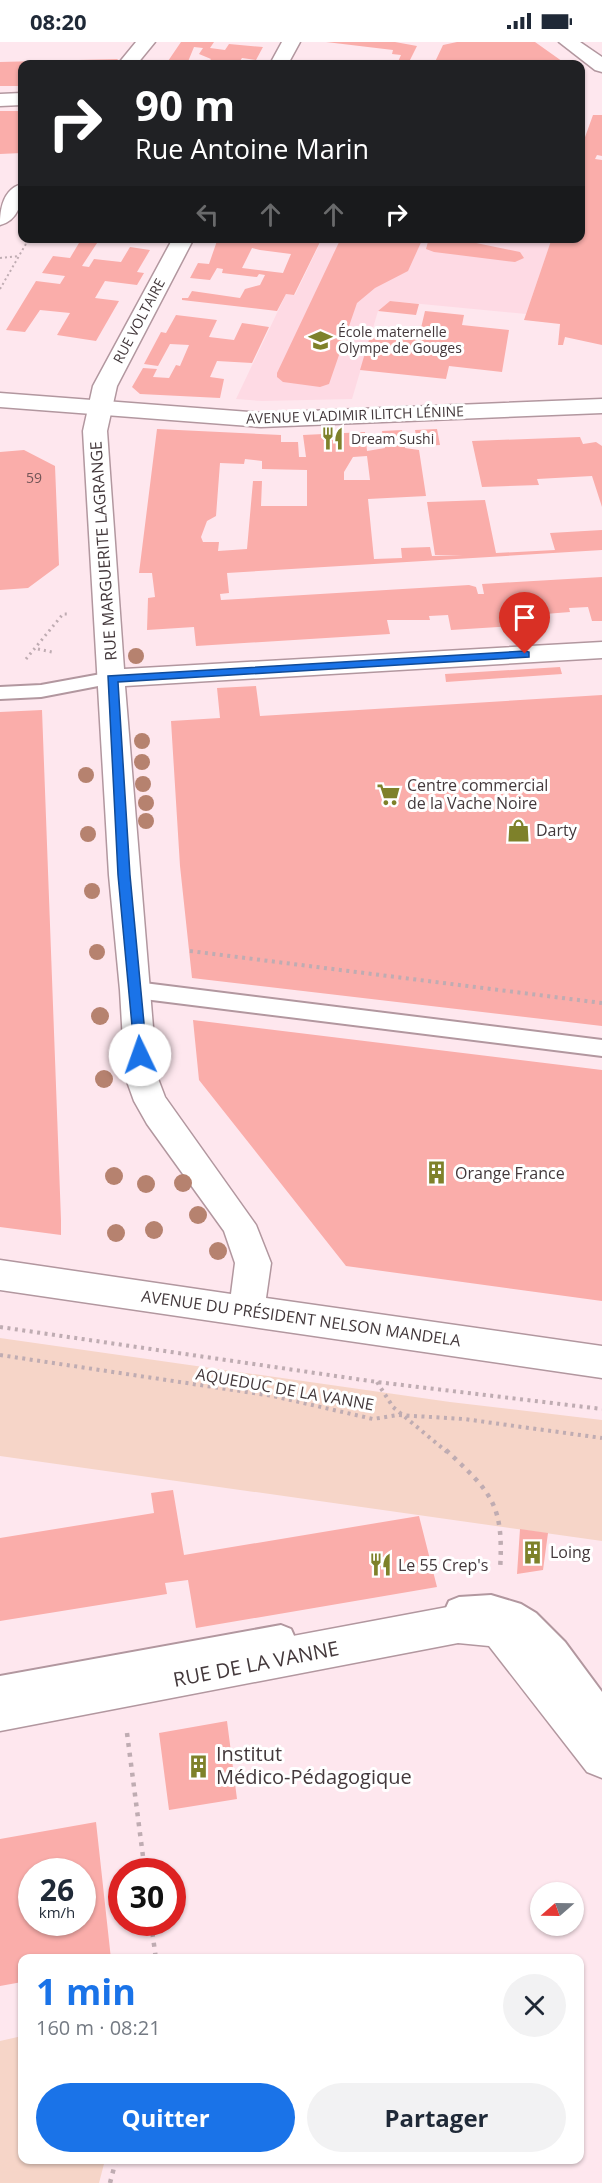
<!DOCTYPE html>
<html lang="fr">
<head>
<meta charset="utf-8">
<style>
  :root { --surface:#fff; --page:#f2f2f3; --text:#1f2937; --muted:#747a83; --accent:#1a73e8 }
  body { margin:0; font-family:"Open Sans",sans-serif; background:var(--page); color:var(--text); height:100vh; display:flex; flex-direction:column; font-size:22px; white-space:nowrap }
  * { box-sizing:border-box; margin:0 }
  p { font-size:20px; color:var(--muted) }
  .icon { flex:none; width:33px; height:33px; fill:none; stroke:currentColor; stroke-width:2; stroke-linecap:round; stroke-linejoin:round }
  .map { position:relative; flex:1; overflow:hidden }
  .details { position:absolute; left:18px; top:1912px; width:566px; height:210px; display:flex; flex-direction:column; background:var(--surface); border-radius:12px; box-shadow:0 2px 4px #0004 }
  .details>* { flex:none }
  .guide { position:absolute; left:18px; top:18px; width:567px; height:183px; border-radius:12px; box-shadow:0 2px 4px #0004; background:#202124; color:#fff; overflow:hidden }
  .needle { width:39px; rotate:250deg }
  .controls { position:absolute; left:530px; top:1840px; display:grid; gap:12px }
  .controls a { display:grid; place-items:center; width:54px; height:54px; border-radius:50%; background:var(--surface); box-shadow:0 2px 4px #0004; font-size:30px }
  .speed { position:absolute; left:18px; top:1816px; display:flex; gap:12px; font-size:30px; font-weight:700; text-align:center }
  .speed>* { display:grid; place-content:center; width:78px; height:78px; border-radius:50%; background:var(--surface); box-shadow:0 2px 4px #0004; line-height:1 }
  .speed small { font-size:15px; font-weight:400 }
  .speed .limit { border:9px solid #d22; background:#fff; color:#111 }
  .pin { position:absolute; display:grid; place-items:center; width:51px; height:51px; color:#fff; margin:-62px -26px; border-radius:50% 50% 50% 0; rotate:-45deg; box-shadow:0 0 6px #0007 }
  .pin .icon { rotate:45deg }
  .me { position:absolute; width:66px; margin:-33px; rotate:357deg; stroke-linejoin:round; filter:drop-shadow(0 0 4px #0008) }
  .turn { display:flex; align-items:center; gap:21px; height:126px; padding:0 18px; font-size:27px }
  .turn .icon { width:78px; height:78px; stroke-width:2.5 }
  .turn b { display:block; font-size:42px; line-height:51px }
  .lanes { display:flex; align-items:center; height:57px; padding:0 18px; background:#0003; justify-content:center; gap:30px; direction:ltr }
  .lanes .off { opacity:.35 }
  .round { display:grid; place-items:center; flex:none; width:63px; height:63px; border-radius:32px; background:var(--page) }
  .overview { display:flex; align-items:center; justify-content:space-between; height:102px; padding:0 18px }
  h1 { font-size:36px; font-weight:700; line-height:45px; color:var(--accent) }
  .primary-button { display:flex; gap:12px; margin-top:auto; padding:12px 18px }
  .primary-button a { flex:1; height:69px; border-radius:36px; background:var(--accent); color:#fff; font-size:24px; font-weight:700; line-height:69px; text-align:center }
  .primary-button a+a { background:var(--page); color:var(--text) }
  .status { display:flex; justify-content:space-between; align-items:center; height:42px; padding:0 30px; background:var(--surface); direction:ltr }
  .status svg { height:16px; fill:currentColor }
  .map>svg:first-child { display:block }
</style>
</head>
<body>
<div class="status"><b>08:20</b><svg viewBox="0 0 49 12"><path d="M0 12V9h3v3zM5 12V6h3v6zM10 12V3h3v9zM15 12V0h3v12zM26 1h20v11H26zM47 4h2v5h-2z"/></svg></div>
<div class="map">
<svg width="602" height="2141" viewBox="0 0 602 2141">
  <rect width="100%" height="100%" fill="#fee7ee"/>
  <path fill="#fedae4" d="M322 197H552L526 272 390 259 378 269 352 357 262 359 236 357 286 252 295 253Z"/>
  <path fill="#f6d5c8" d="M0 1296 450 1360 602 1378V1499L0 1414Z
    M22 1994V2118H105L99 2141H0V1999Z"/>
  <path fill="#faadaa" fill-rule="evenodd" d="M181 0H214L210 6 225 8 229 2 263 5 256 18 242 16 238 22H207L211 17 199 12 203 6 194 5 187 22H166Z
    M326 0H395L417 4 408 22H397L401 13 392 12 393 8Z
    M457 0H535L566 22H434L443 3Z
    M118 17 114 22H22V44H0V20Z
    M0 69H22V111L0 112Z
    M593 73H602V114L597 113 595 117 602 118V303L565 295 563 303H558L560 282 524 278 552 196H580V109Z
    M82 196 99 198 82 224 89 225 94 217 121 220 130 205 150 208 137 230 144 231 137 243 105 239 95 256 119 259 96 299 57 293 70 271 40 268 25 290 6 288 36 239 60 242 65 234 42 231 53 214 70 216Z
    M218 196 265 197 322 196 294 253 286 252 277 269 182 258V256H188L192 249 240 256 245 247 260 243 265 233 259 232 257 235 222 231 223 227 217 226 210 238 190 236 198 221 209 222ZM252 206 260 208 291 212 283 231 242 226Z
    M341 196H423L408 229 375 246 357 261 329 342 320 345 283 340 277 335V331Z
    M429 196H452L520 210 524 216 515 220 434 210 426 207Z
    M390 259 419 262 416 273 378 269Z
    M425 269 464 273 462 283 509 288 502 330 449 324 446 337 360 328 371 291 423 296 425 286H421Z
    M176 273 217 278 209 295 234 298 242 281 269 285 252 321 217 319 210 335 224 337 220 356 140 352 132 345 143 326 157 327 153 335 169 336 176 323 180 324 189 303 170 302 158 324 144 322 161 290 166 291Z
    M157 387 281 393V400H298L299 415H306L303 393 365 390 367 409 385 406 382 389 402 388 405 406 419 408 426 454 368 457 374 517 402 516 401 506 430 505 432 514 463 513H435L427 460 485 458 496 511 555 508 550 491 602 488V508L227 531 229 551 220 552 221 558 469 543 476 545 478 552H484L482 542 602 535V579H592L588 565 569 566 570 570 545 572 544 568 527 569 531 583 451 588 448 573 429 574 430 578H387L390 592 196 604 194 585 147 588 148 556 155 555 152 531H139ZM367 414 370 438H344V430L353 415ZM245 417 262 419V427L307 428V464H261L262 439H253L247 507 218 509 219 500H203L201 495 207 479 216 474 220 421 244 422Z
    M437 387 440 403 418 404 415 388Z
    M580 395 583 402 596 400 602 404V465L592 434 537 437 539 443 482 445 472 399Z
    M24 408 55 424 59 523 28 546 0 548V410Z
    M560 625 562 632 446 640 445 632Z
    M256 644 260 674 602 653V984L192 936 180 824 171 679 220 676 217 646Z
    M42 668 61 1178V1193L0 1185V670Z
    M193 978 602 1028V1259L346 1224 199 1038Z
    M173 1448 184 1513 419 1474 437 1545 196 1586 188 1538 165 1541 167 1552 0 1579V1496L154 1471 151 1451Z
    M520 1487 548 1491 543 1528 517 1532Z
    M227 1679 237 1757 169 1768 159 1691Z
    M96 1780 111 1917H22V1940L0 1944V1797ZM32 1830H82V1881H32Z"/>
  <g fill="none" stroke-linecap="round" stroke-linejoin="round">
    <defs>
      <path id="service" d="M112 630 119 632 121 636 119 640 41 655 0 657V645L41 643Z
        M136 940 602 998V1014L136 956 128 954 125 948 128 942Z
        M491 1553 521 1562 536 1571 565 1600 602 1650V1685L592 1682C570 1652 535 1591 499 1580 483 1574 466 1583 449 1577L445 1568 449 1559 459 1555Z
        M281 1583 291 1587 295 1596 291 1605 281 1609 0 1660V1634Z"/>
      <path id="pedestrian" d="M136 0H155L137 22H118Z
        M22 51V63L0 64V52Z
        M22 142C24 158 18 179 0 183 0 167 3 147 22 142Z"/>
      <path id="minor" d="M282 0H300L288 22H270Z
        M173 196H194L117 344 107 389 124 627 602 600V616L125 644 157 1034 165 1055 256 1183 271 1221 266 1256 602 1304V1336L0 1248V1218L231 1252 235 1221 224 1189 147 1082 134 1059 125 1034 120 948 109 833 83 389 93 344Z
        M458 1563 487 1566 517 1578 602 1683V1736L587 1730 489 1604 458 1601 0 1689V1649Z"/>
      <path id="tertiary" d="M0 351 261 371 602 357V371L261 385 0 365Z"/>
      <path id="secondary" d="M559 0H580L602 15V30L595 28Z"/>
    </defs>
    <use href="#service" stroke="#b2979f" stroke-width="4"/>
    <use href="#pedestrian" stroke="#b2979f" stroke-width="3"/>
    <use href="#minor" stroke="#b2979f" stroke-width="3"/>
    <use href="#tertiary" stroke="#b2979f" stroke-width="3"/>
    <use href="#secondary" stroke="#b2979f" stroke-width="3"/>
    <path stroke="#bfacb2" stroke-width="2" stroke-dasharray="2 3" stroke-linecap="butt" d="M0 216 19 214
      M0 247 27 200"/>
    <path stroke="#bfacb2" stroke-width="3" stroke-dasharray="2 4" stroke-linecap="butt" d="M38 607 52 610
      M26 617 63 572H68"/>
    <path stroke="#bfacb2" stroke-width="4" stroke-dasharray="3 4.5" stroke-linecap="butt" d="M190 909 602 961
      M0 1285 377 1340 602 1367
      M0 1313 273 1354 373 1377 398 1373 464 1377 602 1396
      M377 1340 393 1365 447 1410"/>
    <path stroke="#bfacb2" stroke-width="4.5" stroke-dasharray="4 6" stroke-linecap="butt" d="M446 1408C493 1452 504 1463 500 1529
      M127 1691 145 1830
      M151 1881 156 1917
      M110 2141 116 2118"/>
    <use href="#service" fill="#fff" fill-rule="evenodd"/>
    <use href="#pedestrian" fill="#fff" fill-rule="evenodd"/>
    <use href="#minor" fill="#fff" fill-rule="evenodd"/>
    <use href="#tertiary" fill="#fff" fill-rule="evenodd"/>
    <use href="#secondary" fill="#fff" fill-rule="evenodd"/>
  </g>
  <g fill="#b6826f">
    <circle cx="136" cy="614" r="8"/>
    <circle cx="142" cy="699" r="8"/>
    <circle cx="142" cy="720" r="8"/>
    <circle cx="86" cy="733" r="8"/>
    <circle cx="143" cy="742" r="8"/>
    <circle cx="146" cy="761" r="8"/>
    <circle cx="146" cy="779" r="8"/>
    <circle cx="88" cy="792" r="8"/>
    <circle cx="92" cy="849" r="8"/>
    <circle cx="97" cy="910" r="8"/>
    <circle cx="100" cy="974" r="9"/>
    <circle cx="104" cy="1037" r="9"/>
    <circle cx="114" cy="1134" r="9"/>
    <circle cx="183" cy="1141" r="9"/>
    <circle cx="146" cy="1142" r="9"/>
    <circle cx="198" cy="1173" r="9"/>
    <circle cx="154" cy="1188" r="9"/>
    <circle cx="116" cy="1191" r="9"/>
    <circle cx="218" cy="1209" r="9"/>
  </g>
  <path fill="#1a73e8" stroke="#114b97" stroke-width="1.5" d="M525 609 529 610V615L118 640 130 833 147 1013 140 1018 135 1016 118 833 108 634Z"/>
  <defs>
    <symbol id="school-bare" viewBox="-9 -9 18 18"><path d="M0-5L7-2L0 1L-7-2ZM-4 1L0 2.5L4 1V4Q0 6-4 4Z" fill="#7e812a" stroke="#fff" stroke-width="2.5" paint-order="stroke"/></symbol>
    <symbol id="restaurant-bare" viewBox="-9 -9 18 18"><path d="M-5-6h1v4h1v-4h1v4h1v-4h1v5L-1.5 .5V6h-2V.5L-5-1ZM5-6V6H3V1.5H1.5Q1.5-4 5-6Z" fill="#7e812a" stroke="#fff" stroke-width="2.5" paint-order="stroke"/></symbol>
    <symbol id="supermarket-bare" viewBox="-9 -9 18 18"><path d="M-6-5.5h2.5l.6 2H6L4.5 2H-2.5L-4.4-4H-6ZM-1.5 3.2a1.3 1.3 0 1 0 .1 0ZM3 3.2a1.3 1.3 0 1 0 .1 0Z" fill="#7e812a" stroke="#fff" stroke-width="2.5" paint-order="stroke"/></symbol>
    <symbol id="shop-bare" viewBox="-9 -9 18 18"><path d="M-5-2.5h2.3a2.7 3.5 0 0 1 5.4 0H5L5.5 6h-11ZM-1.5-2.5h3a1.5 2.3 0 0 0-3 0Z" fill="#7e812a" stroke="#fff" stroke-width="2.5" paint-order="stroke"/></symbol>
    <symbol id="building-bare" viewBox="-9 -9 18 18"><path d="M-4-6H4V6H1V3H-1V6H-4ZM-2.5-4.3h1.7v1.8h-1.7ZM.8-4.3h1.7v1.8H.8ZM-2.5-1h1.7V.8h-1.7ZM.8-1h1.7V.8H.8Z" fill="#7e812a" stroke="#fff" stroke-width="2.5" paint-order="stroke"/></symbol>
  </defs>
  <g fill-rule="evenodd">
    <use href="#school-bare" x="304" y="282" width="33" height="33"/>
    <use href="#restaurant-bare" x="316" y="380" width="33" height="33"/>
    <use href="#supermarket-bare" x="372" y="736" width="33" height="33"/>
    <use href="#shop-bare" x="502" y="772" width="33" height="33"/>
    <use href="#building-bare" x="420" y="1114" width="33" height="33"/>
    <use href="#building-bare" x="516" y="1494" width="33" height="33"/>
    <use href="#restaurant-bare" x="364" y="1506" width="33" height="33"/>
    <use href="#building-bare" x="182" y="1708" width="33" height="33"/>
  </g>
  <g text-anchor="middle" stroke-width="6" stroke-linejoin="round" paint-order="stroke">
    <g font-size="14" fill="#43383b" stroke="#fff">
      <text transform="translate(139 279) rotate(-62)" y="5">RUE VOLTAIRE</text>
      <text transform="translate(355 373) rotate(-2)" y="5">AVENUE VLADIMIR ILITCH LÉNINE</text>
    </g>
    <g font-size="14" fill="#43383b" stroke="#fff" text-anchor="start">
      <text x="338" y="295">École maternelle<tspan x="338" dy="16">Olympe de Gouges</tspan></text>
      <text x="351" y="402">Dream Sushi</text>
    </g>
    <g font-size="14" fill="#715557">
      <text x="34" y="441">59</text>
    </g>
    <g font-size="16" fill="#43383b" stroke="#fff">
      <text transform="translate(103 509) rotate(-94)" y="6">RUE MARGUERITE LAGRANGE</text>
      <text transform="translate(301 1276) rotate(8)" y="6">AVENUE DU PRÉSIDENT NELSON MANDELA</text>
      <text transform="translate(285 1347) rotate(10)" y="6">AQUEDUC DE LA VANNE</text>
    </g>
    <g font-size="16" fill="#43383b" stroke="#fff" text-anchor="start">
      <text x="407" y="749">Centre commercial<tspan x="407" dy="18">de la Vache Noire</tspan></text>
      <text x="536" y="794">Darty</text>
      <text x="455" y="1137">Orange France</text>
      <text x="550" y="1516">Loing</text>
      <text x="398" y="1529">Le 55 Crep's</text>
    </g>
    <g font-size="20" fill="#43383b" stroke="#fff">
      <text transform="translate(256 1622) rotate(-11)" y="7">RUE DE LA VANNE</text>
    </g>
    <g font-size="20" fill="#43383b" stroke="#fff" text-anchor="start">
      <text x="216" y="1719">Institut<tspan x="216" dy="23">Médico-Pédagogique</tspan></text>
    </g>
  </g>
</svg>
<div class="controls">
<a><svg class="needle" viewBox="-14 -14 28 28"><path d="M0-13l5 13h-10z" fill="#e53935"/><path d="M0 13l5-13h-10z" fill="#747a83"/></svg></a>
</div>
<div class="speed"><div>26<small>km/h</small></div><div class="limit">30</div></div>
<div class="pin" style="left:525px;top:612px;background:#d93025"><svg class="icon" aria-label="arrive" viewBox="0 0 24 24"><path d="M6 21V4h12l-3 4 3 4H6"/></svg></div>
<svg class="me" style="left:140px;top:1013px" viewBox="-20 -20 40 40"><circle r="19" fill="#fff"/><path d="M0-13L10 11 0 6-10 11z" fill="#1a73e8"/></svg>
<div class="guide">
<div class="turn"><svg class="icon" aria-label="right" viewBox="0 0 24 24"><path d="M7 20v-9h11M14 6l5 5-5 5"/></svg><div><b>90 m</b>Rue Antoine Marin</div></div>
<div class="lanes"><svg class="icon off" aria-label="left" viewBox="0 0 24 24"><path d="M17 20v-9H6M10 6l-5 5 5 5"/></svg><svg class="icon off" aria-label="ahead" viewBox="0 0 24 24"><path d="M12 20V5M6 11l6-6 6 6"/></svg><svg class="icon off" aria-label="ahead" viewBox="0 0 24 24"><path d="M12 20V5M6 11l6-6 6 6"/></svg><svg class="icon" aria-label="right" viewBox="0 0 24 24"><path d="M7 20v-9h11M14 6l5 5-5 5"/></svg></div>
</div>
<section class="details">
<div class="overview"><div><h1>1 min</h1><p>160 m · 08:21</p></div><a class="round"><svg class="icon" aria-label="close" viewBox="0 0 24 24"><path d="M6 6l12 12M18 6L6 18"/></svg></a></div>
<div class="primary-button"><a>Quitter</a><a>Partager</a></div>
</section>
</div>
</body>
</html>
